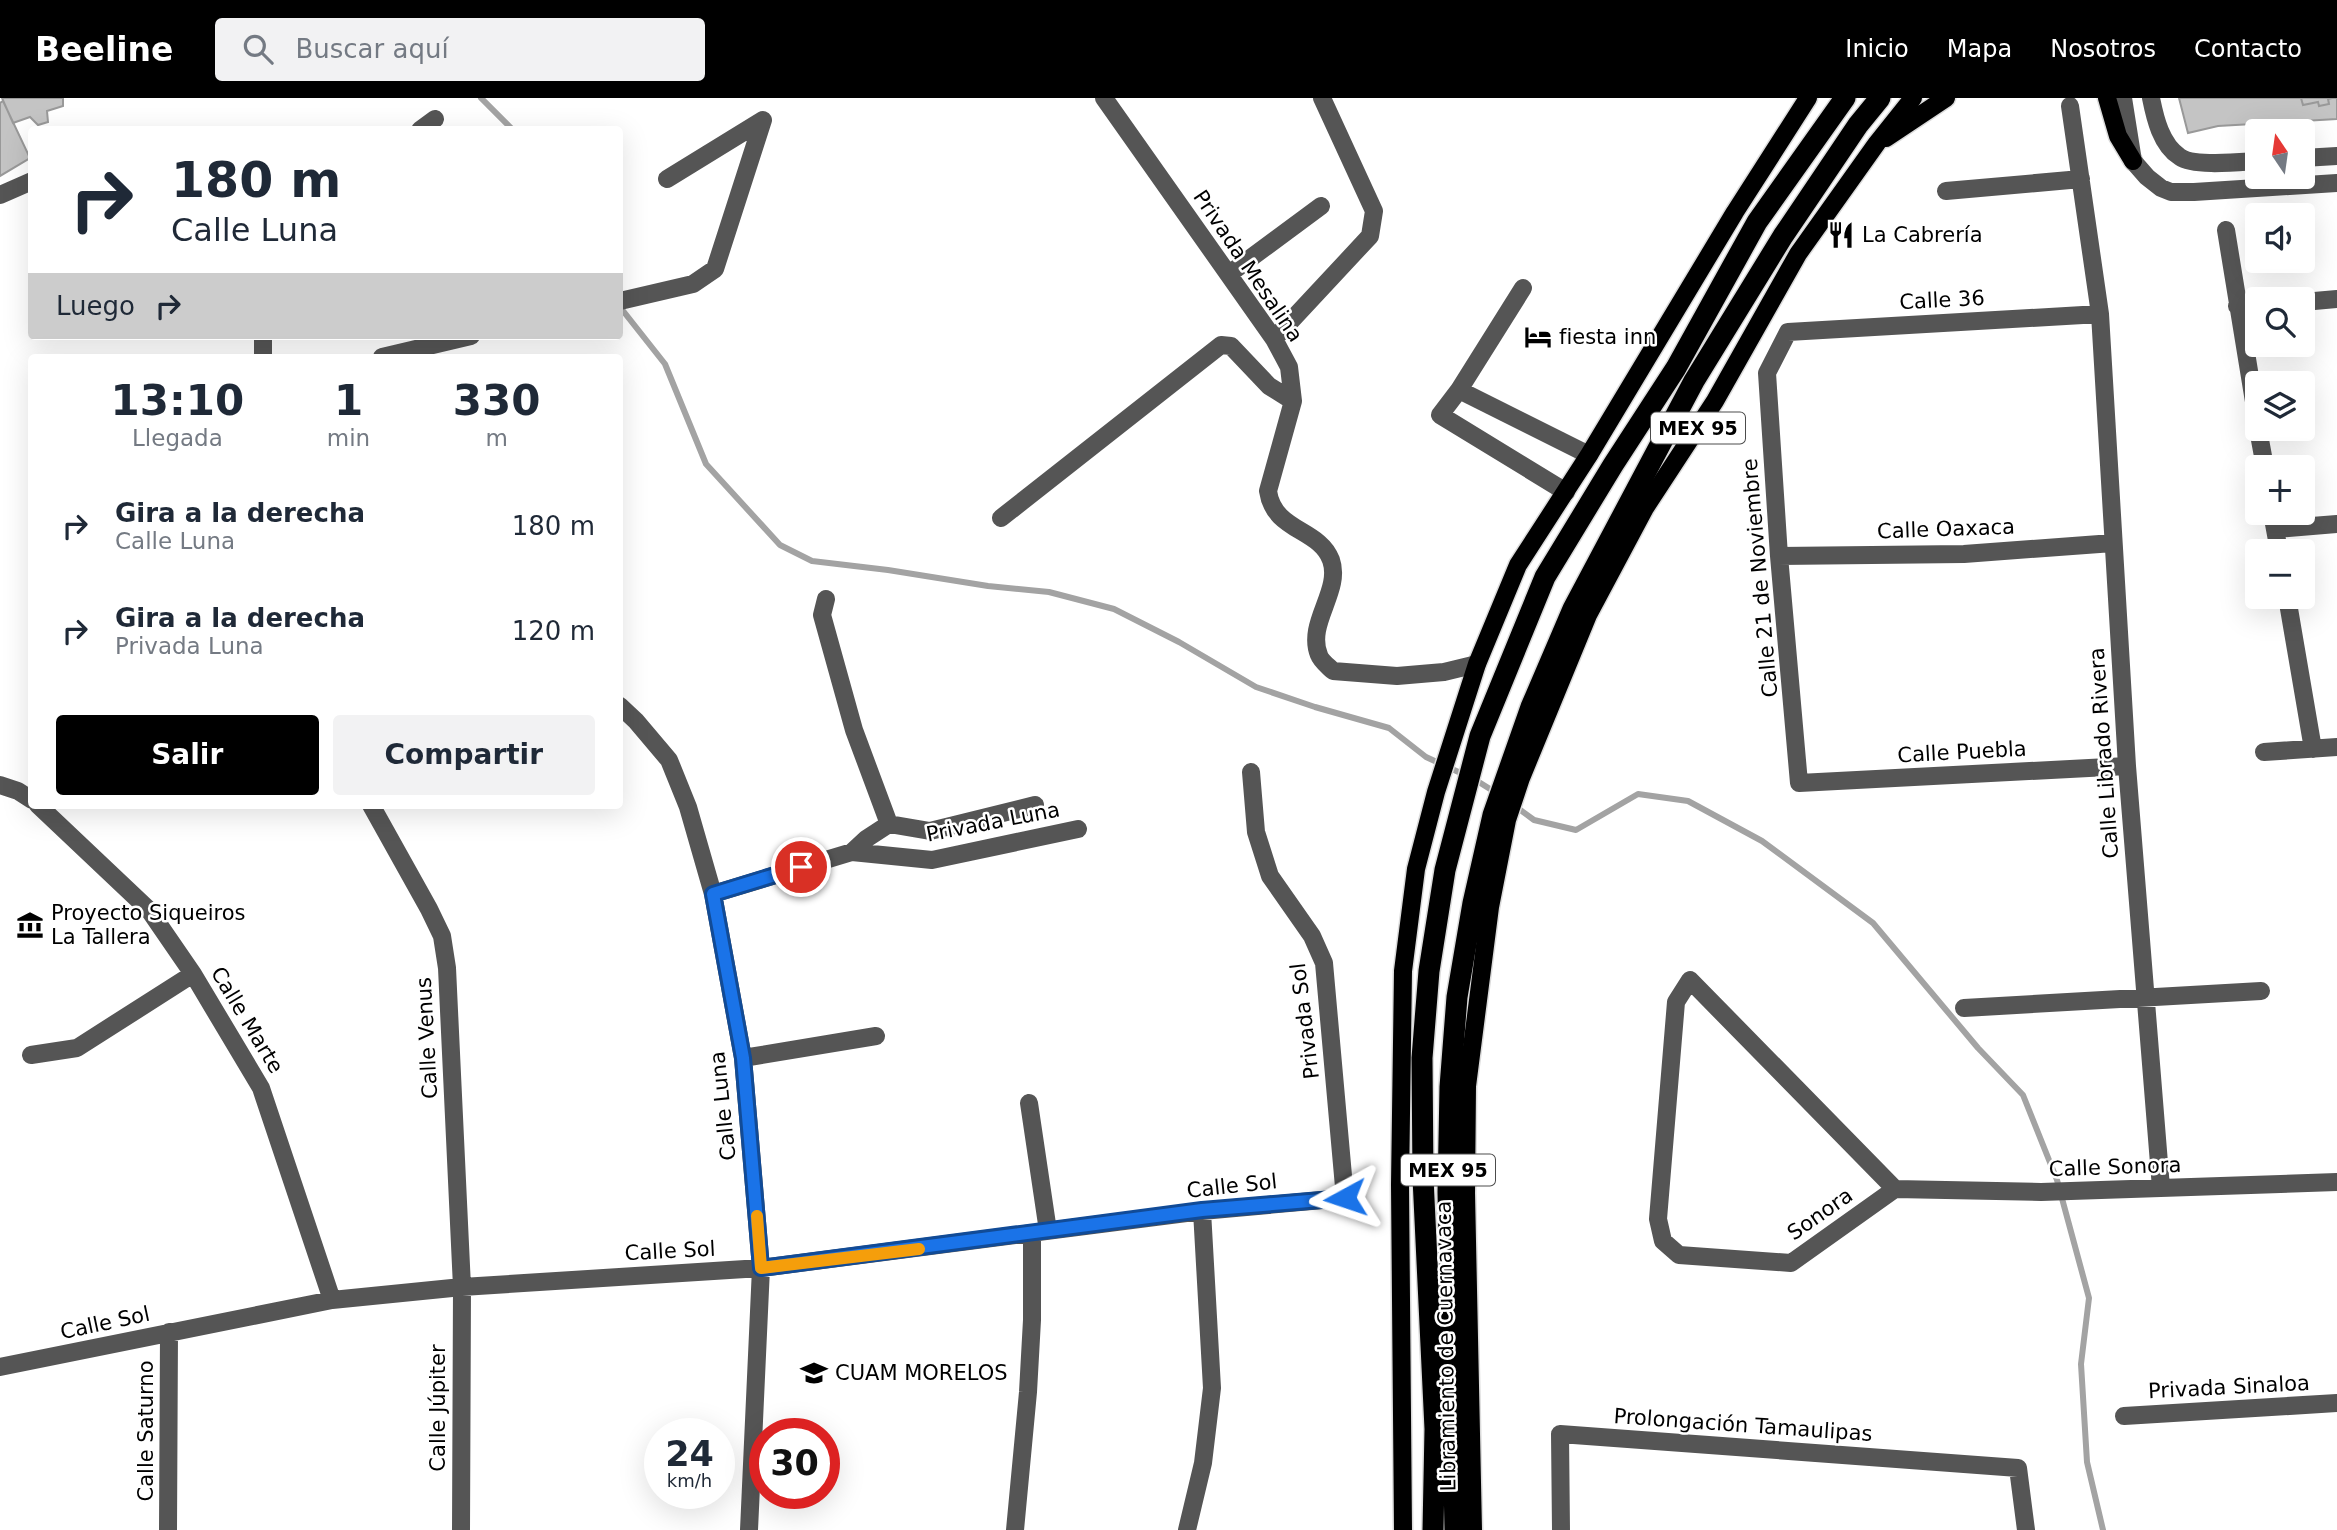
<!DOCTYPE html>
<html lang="es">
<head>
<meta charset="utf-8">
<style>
  :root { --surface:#fff; --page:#f2f2f3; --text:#1f2937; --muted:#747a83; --accent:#000 }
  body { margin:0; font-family:"DejaVu Sans",sans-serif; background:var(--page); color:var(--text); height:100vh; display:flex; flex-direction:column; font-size:26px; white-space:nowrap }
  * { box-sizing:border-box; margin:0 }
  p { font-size:23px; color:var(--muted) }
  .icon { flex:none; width:38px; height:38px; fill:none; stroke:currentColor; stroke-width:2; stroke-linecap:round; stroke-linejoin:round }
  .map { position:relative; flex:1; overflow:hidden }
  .panel { position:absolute; left:28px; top:256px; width:595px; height:455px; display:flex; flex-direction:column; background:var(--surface); border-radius:7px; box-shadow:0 7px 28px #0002 }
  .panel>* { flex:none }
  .guide { position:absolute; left:28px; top:28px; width:595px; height:214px; border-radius:7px; box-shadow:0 7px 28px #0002; background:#fff; color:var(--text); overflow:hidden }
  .needle { width:46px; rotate:347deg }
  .controls { position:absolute; left:2245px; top:21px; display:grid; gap:14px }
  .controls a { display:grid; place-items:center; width:70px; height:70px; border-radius:7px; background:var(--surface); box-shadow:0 7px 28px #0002; font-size:35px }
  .speed { position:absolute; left:644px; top:1320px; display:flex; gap:14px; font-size:35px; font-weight:700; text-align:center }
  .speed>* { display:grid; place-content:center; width:91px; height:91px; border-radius:50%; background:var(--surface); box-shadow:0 7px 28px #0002; line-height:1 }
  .speed small { font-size:18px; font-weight:400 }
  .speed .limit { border:10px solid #d22; background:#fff; color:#111 }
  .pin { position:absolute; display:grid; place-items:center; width:60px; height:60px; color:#fff; margin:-30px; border:4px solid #fff; border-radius:50%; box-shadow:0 2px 7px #0007 }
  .me { position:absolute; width:77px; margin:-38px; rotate:265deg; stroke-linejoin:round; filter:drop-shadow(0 0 5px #0008) }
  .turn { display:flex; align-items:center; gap:24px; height:147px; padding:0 28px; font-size:32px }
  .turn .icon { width:91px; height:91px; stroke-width:2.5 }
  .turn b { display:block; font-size:49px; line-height:60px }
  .then { display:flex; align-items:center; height:66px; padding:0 28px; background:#0003; gap:14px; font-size:26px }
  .eta { display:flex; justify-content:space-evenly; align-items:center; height:119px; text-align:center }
  .eta b { font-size:42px; font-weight:600; line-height:49px }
  .action { display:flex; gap:14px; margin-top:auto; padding:14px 28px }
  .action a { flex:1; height:80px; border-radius:7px; background:var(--accent); color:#fff; font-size:28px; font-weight:600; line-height:80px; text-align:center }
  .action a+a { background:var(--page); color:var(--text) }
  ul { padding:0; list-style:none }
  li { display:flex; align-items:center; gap:21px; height:105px; padding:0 28px }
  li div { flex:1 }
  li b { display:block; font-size:26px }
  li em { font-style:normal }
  header { display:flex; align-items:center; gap:42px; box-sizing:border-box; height:98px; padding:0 35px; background:var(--accent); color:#fff }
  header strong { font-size:33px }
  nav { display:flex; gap:38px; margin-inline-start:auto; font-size:24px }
  .search { width:490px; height:63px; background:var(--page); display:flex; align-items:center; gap:18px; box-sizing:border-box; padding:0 24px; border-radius:7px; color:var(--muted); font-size:26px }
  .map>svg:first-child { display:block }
</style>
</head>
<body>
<header>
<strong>Beeline</strong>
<div class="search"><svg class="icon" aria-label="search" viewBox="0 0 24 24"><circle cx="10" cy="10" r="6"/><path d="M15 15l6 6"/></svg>Buscar aquí</div>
<nav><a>Inicio</a><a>Mapa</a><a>Nosotros</a><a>Contacto</a></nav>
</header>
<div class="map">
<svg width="2337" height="1432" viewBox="0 0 2337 1432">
  <rect width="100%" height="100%" fill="#fff"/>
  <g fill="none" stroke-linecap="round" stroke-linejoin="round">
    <path stroke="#a3a3a3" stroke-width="6" d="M481 0 513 32
      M620 209 665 266 706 366 780 447 812 463 888 472 988 488 1049 494 1114 511 1179 544 1256 589 1315 609 1389 630 1426 659 1465 677
      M1474 681 1498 696
      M1515 708 1534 722 1576 732 1638 696 1688 703 1762 743 1873 825 1978 950 2023 997 2057 1082 2089 1200 2081 1266 2087 1364 2103 1432"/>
  </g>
  <path fill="#c4c4c4" stroke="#999" stroke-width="2" d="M2 0H63V8L47 13 48 24 38 27 30 19 13 25Z
    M2179 0H2337V21L2218 28 2188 35Z
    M2301 0H2332L2328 1 2329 6 2319 8 2318 4 2303 7Z
    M3 3 30 60 0 78V5Z"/>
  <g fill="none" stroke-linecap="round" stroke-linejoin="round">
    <defs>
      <path id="major" d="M2107 0 2118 38 2133 63
        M1886 40 1946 0
        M1403 1432 1400 1087 1403 873 1416 771 1436 694 1477 566 1518 467 1589 357 1735 114 1808 0
        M1473 1432 1466 1095 1467 988 1490 809 1507 722 1521 680 1588 517 1645 410 1715 303 1798 156 1877 45 1913 0"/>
      <path id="highway" d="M1433 1432 1435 1331 1423 1080 1422 960 1429 873 1445 772 1480 638 1545 479 1613 367 1676 270 1757 124 1845 0
        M1455 1432 1448 1094 1450 989 1457 899 1473 805 1493 717 1531 609 1573 511 1694 283 1783 138 1858 27 1880 0"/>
    </defs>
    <use href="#major" stroke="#dbdbdb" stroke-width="21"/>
    <use href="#highway" stroke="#dbdbdb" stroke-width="24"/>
    <path stroke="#555" stroke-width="18" d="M1104 0 1274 241 1289 269 1293 303 1268 393C1274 434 1319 430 1331 462 1342 493 1306 525 1319 557 1321 563 1328 568 1333 573L1397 578 1444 574 1477 566
      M2123 0 2133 63 2147 79 2161 90 2171 94H2194L2337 85
      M2151 0C2155 20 2161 47 2180 59 2194 69 2240 64 2258 63
      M2070 8 2100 216 2127 668 2161 1090
      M420 32 435 21
      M2303 60 2337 58
      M1946 93 2081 81
      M0 97 32 83
      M2226 132 2258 328
      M1229 176 1321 108
      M620 203 693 186 715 171 763 22 667 81
      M2303 204 2337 201
      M2237 208 2258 207
      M2100 216 1788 234 1767 275 1779 458 1799 685 2127 668
      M1274 241 1370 138 1374 113 1322 0
      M263 259V238
      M382 259 471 238
      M1459 292 1523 190
      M2258 331 2265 369
      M1566 394 1440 317 1459 292 1589 357
      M2272 415 2279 453
      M1001 420 1221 247 1231 248 1269 288 1293 303
      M2275 431 2337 426
      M1779 458 1964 456 2113 445
      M2287 499 2313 651
      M826 501 822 517 854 632 889 726 866 741 852 754
      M620 608 636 623 669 662 688 709 713 796 743 960 761 1170 749 1432
      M2264 654 2337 649
      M0 687 18 693 32 702
      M38 707 149 812 193 876 261 990 332 1202
      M371 707 429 811 442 838 447 870 462 1189 461 1432
      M889 726 930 733 1035 707
      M713 796 852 754 932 762 1078 731
      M1690 882 1895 1091 1791 1165 1679 1157 1663 1143 1658 1121 1676 904Z
      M1964 910 2261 893
      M31 957 77 950 193 876
      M743 960 876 938
      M1029 1005 1048 1133
      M1895 1091 2041 1094 2337 1084
      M0 1269 332 1202 462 1189 761 1170 1202 1113 1345 1100 1324 865 1312 838 1270 778 1256 734 1251 674
      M2124 1318 2337 1305
      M168 1432 169 1234
      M1015 1432 1028 1294 1032 1222V1136
      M1187 1432 1203 1365 1212 1290 1202 1113
      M1561 1432 1560 1336 2018 1370 2026 1432"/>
    <use href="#major" stroke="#000" stroke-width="18"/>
    <use href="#highway" stroke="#000" stroke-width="21"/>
  </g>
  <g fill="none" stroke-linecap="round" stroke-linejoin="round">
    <defs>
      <path id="route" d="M801 769 713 796 743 960 761 1170 1202 1112 1345 1100"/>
    </defs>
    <use href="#route" stroke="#114b97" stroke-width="18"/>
    <use href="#route" stroke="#1a73e8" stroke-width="12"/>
    <path stroke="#f59e0b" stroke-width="12" d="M757 1118 761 1170 919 1151"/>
  </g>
  <defs>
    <symbol id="restaurant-bare" viewBox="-9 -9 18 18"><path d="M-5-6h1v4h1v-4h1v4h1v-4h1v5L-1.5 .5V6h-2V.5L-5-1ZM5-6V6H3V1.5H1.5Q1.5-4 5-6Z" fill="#000" stroke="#fff" stroke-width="2.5" paint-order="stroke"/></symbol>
    <symbol id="hotel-bare" viewBox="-9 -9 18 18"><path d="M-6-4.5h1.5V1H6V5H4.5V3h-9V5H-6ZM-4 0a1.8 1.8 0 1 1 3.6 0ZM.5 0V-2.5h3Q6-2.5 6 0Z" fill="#000" stroke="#fff" stroke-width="2.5" paint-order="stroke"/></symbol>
    <symbol id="museum-bare" viewBox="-9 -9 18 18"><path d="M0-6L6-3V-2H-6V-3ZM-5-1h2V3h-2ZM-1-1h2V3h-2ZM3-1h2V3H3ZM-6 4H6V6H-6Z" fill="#000" stroke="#fff" stroke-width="2.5" paint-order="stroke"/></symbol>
    <symbol id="school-bare" viewBox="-9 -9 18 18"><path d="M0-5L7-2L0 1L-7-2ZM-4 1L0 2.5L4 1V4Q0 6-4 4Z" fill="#000" stroke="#fff" stroke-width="2.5" paint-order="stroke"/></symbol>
  </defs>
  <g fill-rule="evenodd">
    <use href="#restaurant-bare" x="1822" y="118" width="38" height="38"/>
    <use href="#hotel-bare" x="1519" y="220" width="38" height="38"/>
    <use href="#museum-bare" x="11" y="808" width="38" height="38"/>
    <use href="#school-bare" x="795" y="1256" width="38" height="38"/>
  </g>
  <g text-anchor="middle" stroke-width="5" stroke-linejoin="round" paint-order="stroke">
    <g fill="#fff" stroke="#4c4c4c" stroke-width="2">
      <rect x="1651" y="314.5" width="94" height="31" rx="5"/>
      <rect x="1401" y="1056.5" width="94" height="31" rx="5"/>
    </g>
    <g font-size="19" font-weight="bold" fill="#000">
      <text x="1698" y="337">MEX 95</text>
      <text x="1448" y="1079">MEX 95</text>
    </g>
    <g font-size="21" fill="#000" stroke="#fff" text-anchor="start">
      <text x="1862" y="144">La Cabrería</text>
      <text x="1559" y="246">fiesta inn</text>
      <text x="51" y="822">Proyecto Siqueiros<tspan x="51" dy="24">La Tallera</tspan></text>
      <text x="835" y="1282">CUAM MORELOS</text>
    </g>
    <g font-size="21" fill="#000" stroke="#fff">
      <text transform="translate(1248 168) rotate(56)" y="7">Privada Mesalina</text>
      <text transform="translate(1942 202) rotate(-3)" y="7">Calle 36</text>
      <text transform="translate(1946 431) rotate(-2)" y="7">Calle Oaxaca</text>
      <text transform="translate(1760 480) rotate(-95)" y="7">Calle 21 de Noviembre</text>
      <text transform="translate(1962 654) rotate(-3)" y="7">Calle Puebla</text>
      <text transform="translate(2104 655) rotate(-94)" y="7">Calle Librado Rivera</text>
      <text transform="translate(993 724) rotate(-11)" y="7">Privada Luna</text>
      <text transform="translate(247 922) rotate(59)" y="7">Calle Marte</text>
      <text transform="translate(1305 923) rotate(-97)" y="7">Privada Sol</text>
      <text transform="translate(427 940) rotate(-93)" y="7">Calle Venus</text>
      <text transform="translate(723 1008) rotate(-96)" y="7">Calle Luna</text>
      <text transform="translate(2115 1069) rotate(-2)" y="7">Calle Sonora</text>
      <text transform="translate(1232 1088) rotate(-6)" y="7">Calle Sol</text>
      <text transform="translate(1820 1116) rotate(-35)" y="7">Sonora</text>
      <text transform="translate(670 1153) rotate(-3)" y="7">Calle Sol</text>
      <text transform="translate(105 1225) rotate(-12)" y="7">Calle Sol</text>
      <text transform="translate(1446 1248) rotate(-91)" y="7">Libramiento de Cuernavaca</text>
      <text transform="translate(2229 1289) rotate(-3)" y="7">Privada Sinaloa</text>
      <text transform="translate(438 1310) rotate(-90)" y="7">Calle Júpiter</text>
      <text transform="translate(1743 1327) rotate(4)" y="7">Prolongación Tamaulipas</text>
      <text transform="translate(146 1333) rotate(-90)" y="7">Calle Saturno</text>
    </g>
  </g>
</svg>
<div class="controls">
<a><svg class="needle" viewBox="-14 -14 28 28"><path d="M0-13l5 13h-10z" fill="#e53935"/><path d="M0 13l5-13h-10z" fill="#747a83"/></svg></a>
<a><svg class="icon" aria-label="sound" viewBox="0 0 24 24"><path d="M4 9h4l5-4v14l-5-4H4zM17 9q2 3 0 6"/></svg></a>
<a><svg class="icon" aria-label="search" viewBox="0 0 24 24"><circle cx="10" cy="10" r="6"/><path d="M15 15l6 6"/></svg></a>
<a><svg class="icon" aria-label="layers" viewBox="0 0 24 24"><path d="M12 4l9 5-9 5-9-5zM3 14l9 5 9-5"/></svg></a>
<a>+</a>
<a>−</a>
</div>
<div class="speed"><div>24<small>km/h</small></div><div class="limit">30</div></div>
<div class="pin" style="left:801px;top:769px;background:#d93025"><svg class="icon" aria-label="arrive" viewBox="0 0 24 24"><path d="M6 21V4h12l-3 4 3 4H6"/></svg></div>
<svg class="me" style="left:1345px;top:1100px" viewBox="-20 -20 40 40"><path d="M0-17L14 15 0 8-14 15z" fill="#1a73e8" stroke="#fff" stroke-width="4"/></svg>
<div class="guide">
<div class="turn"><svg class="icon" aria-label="right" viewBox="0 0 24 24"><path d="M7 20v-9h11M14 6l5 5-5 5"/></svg><div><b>180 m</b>Calle Luna</div></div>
<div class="then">Luego<svg class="icon" aria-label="right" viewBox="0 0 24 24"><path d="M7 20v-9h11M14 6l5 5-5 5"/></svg></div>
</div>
<section class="panel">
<div class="eta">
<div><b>13:10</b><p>Llegada</p></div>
<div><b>1</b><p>min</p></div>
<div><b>330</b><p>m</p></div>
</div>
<ul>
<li><svg class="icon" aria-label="right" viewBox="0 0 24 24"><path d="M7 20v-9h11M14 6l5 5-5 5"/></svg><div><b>Gira a la derecha</b><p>Calle Luna</p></div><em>180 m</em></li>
<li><svg class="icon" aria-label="right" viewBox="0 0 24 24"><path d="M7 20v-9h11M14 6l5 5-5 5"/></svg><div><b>Gira a la derecha</b><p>Privada Luna</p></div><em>120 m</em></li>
</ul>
<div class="action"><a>Salir</a><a>Compartir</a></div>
</section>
</div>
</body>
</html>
